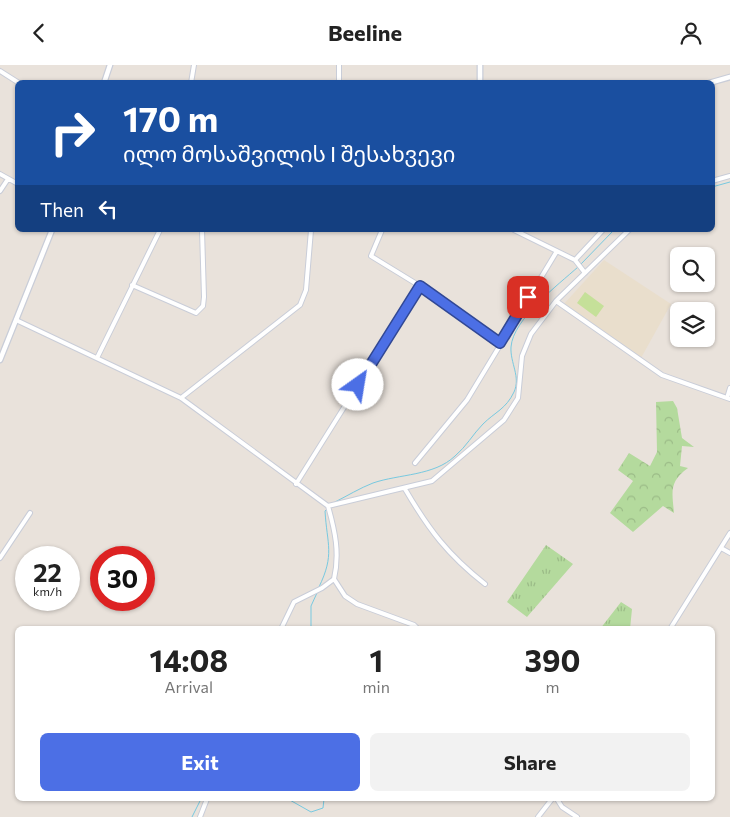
<!DOCTYPE html>
<html lang="en">
<head>
<meta charset="utf-8">
<style>
  :root { --surface:#fff; --page:#f2f2f2; --text:#222; --muted:#767676; --accent:#4c6fe5 }
  body { margin:0; font-family:Commissioner,"Noto Sans Georgian",sans-serif; background:var(--page); color:var(--text); height:100vh; display:flex; flex-direction:column; font-size:19px; white-space:nowrap }
  * { box-sizing:border-box; margin:0 }
  p { font-size:16px; color:var(--muted) }
  .icon { flex:none; width:28px; height:28px; fill:none; stroke:currentColor; stroke-width:2; stroke-linecap:round; stroke-linejoin:round }
  .map { position:relative; flex:1; overflow:hidden }
  .details { position:absolute; left:15px; top:561px; width:700px; height:175px; display:flex; flex-direction:column; background:var(--surface); border-radius:8px; box-shadow:0 1px 4px #0004 }
  .details>* { flex:none }
  .guide { position:absolute; left:15px; top:15px; width:700px; height:152px; border-radius:8px; box-shadow:0 1px 4px #0004; background:#1a4fa0; color:#fff; overflow:hidden }
  .controls { position:absolute; left:670px; top:182px; display:grid; gap:10px }
  .controls a { display:grid; place-items:center; width:45px; height:45px; border-radius:8px; background:var(--surface); box-shadow:0 1px 4px #0004; font-size:25px }
  .speed { position:absolute; left:15px; top:481px; display:flex; gap:10px; font-size:25px; font-weight:700; text-align:center }
  .speed>* { display:grid; place-content:center; width:65px; height:65px; border-radius:50%; background:var(--surface); box-shadow:0 1px 4px #0004; line-height:1 }
  .speed small { font-size:12px; font-weight:400 }
  .speed .limit { border:8px solid #d22; background:#fff; color:#111 }
  .pin { position:absolute; display:grid; place-items:center; width:42px; height:42px; color:#fff; margin:-21px; border-radius:10px; box-shadow:0 2px 8px #0006 }
  .me { position:absolute; width:55px; margin:-28px; rotate:32deg; stroke-linejoin:round; filter:drop-shadow(0 0 4px #0008) }
  .turn { display:flex; align-items:center; gap:18px; height:105px; padding:0 25px; font-size:22px }
  .turn .icon { width:65px; height:65px; stroke-width:2.5 }
  .turn b { display:block; font-size:35px; line-height:42px }
  .then { display:flex; align-items:center; height:48px; padding:0 25px; background:#0003; gap:10px; font-size:19px }
  .eta { display:flex; justify-content:space-evenly; align-items:center; height:85px; text-align:center }
  .eta b { font-size:30px; font-weight:700; line-height:35px }
  .button { display:flex; gap:10px; margin-top:auto; padding:10px 25px }
  .button a { flex:1; height:58px; border-radius:8px; background:var(--accent); color:#fff; font-size:20px; font-weight:700; line-height:58px; text-align:center }
  .button a+a { background:var(--page); color:var(--text) }
  header { display:flex; justify-content:space-between; align-items:center; height:65px; padding:0 25px; background:var(--surface); font-size:22px; font-weight:700 }
  .map>svg:first-child { display:block }
</style>
</head>
<body>
<header><svg class="icon" aria-label="back" viewBox="0 0 24 24"><path d="M15 5l-7 7 7 7"/></svg>Beeline<svg class="icon" aria-label="person" viewBox="0 0 24 24"><circle cx="12" cy="8" r="4"/><path d="M4 21q1-7 8-7t8 7"/></svg></header>
<div class="map">
<svg width="730" height="752" viewBox="0 0 730 752">
  <defs>
    <pattern id="grass-tufts" width="24" height="20" patternUnits="userSpaceOnUse" patternTransform="scale(1.25)"><rect width="24" height="20" fill="#b4da9d"/><path d="M3 7l-1-3M5 7V3M7 7l1-3M15 17l-1-3M17 17v-4M19 17l1-3" fill="none" stroke="#9bbb87"/></pattern>
    <pattern id="forest-crowns" width="20" height="18" patternUnits="userSpaceOnUse" patternTransform="scale(1.25)"><rect width="20" height="18" fill="#b4da9d"/><path d="M2 6a3 3 0 1 1 6 0M12 15a3 3 0 1 1 6 0" fill="none" stroke="#9bbb87"/></pattern>
  </defs>
  <rect width="100%" height="100%" fill="#e9e2db"/>
  <path fill="#e9decc" d="M604 195 671 239 641 293 563 240Z"/>
  <path fill="url(#grass-tufts)" d="M546 480 573 499 527 552 507 537Z
    M621 537 632 544 630 564H600Z"/>
  <path fill="url(#forest-crowns)" d="M673 336 677 343 682 373 694 382 682 381 680 401 688 403C669 417 672 426 674 448L663 441 633 467 610 448 633 416 618 405 629 388 650 401 657 387 656 337Z"/>
  <path fill="#c5e099" d="M585 227 604 241 596 252 577 238Z"/>
  <g fill="none" stroke-linecap="round" stroke-linejoin="round">
    <path stroke="#78c9e0" stroke-width="1" d="M712 122 730 117
      M581 199 614 165
      M335 437C347 431 360 423 373 418 399 409 434 411 455 391 466 382 473 369 483 359 495 347 506 344 514 327 521 312 510 298 511 282 513 254 558 220 578 202
      M319 522C335 489 327 480 325 446L328 443
      M311 564V541L317 528
      M288 734 311 747 323 743 324 734
      M192 752 201 734"/>
    <defs>
      <path id="minor" d="M0 6 19 18
        M191 18 194 0
        M339 18V0
        M0 109 18 119
        M712 116 730 111
        M0 126 8 114
        M382 165 371 191 420 221 500 278
        M514 165 575 195 585 208
        M575 195 603 165
        M132 220 196 248 203 241 204 232 202 165
        M556 236 662 310 730 334
        M16 255 181 333 328 441
        M97 293 160 165
        M181 333 300 240 306 225 311 165
        M727 333 730 323
        M415 398 467 335 557 186
        M296 419 420 221
        M405 424C429 465 448 490 485 519
        M328 441 432 416 504 355 518 333 522 291 531 269 556 236 629 165
        M328 441C335 466 340 488 334 514L345 531 357 539 414 560 418 564
        M721 483 730 488
        M0 493 30 448
        M281 564 294 537 322 523 334 514
        M670 564 730 468
        M557 734 562 742 577 752
        M200 752 207 734
        M538 752 552 734"/>
      <path id="tertiary" d="M104 18 110 0
        M480 18V0
        M709 18 730 12
        M0 295 52 165"/>
    </defs>
    <use href="#minor" stroke="#c9cdd8" stroke-width="6"/>
    <use href="#tertiary" stroke="#c9cdd8" stroke-width="7"/>
    <use href="#minor" stroke="#fff" stroke-width="4"/>
    <use href="#tertiary" stroke="#fff" stroke-width="4.5"/>
  </g>
  <g fill="none" stroke-linecap="round" stroke-linejoin="round">
    <defs>
      <path id="route" d="M358 320 420 221 500 278 528 232"/>
    </defs>
    <use href="#route" stroke="#314895" stroke-width="12"/>
    <use href="#route" stroke="#4c6fe5" stroke-width="9"/>
  </g>
</svg>
<div class="controls">
<a><svg class="icon" aria-label="search" viewBox="0 0 24 24"><circle cx="10" cy="10" r="6"/><path d="M15 15l6 6"/></svg></a>
<a><svg class="icon" aria-label="layers" viewBox="0 0 24 24"><path d="M12 4l9 5-9 5-9-5zM3 14l9 5 9-5"/></svg></a>
</div>
<div class="speed"><div>22<small>km/h</small></div><div class="limit">30</div></div>
<div class="pin" style="left:528px;top:232px;background:#d93025"><svg class="icon" aria-label="arrive" viewBox="0 0 24 24"><path d="M6 21V4h12l-3 4 3 4H6"/></svg></div>
<svg class="me" style="left:358px;top:320px" viewBox="-20 -20 40 40"><circle r="19" fill="#fff"/><path d="M0-13L10 11 0 6-10 11z" fill="#4c6fe5"/></svg>
<div class="guide">
<div class="turn"><svg class="icon" aria-label="right" viewBox="0 0 24 24"><path d="M7 20v-9h11M14 6l5 5-5 5"/></svg><div><b>170 m</b>ილო მოსაშვილის I შესახვევი</div></div>
<div class="then">Then<svg class="icon" aria-label="left" viewBox="0 0 24 24"><path d="M17 20v-9H6M10 6l-5 5 5 5"/></svg></div>
</div>
<section class="details">
<div class="eta">
<div><b>14:08</b><p>Arrival</p></div>
<div><b>1</b><p>min</p></div>
<div><b>390</b><p>m</p></div>
</div>
<div class="button"><a>Exit</a><a>Share</a></div>
</section>
</div>
</body>
</html>
